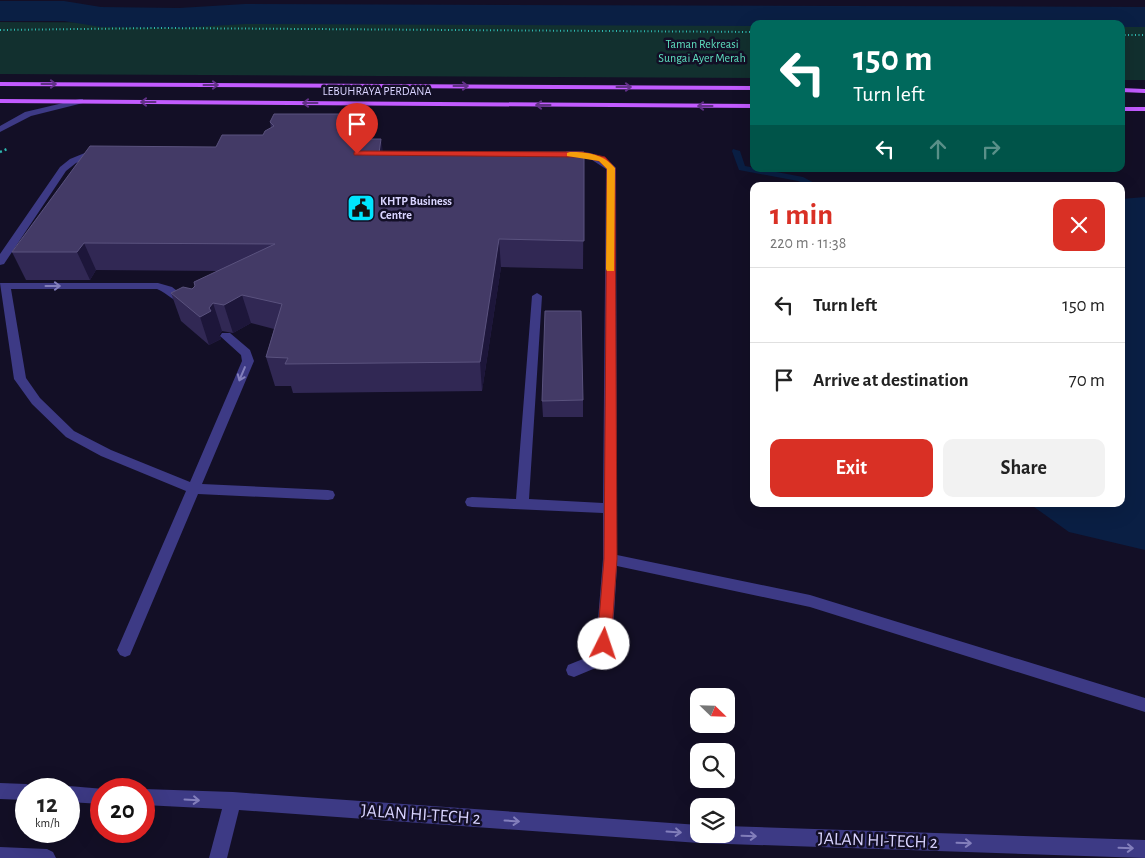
<!DOCTYPE html>
<html lang="en">
<head>
<meta charset="utf-8">
<style>
  :root { --surface:#fff; --page:#f2f2f2; --text:#222; --muted:#767676; --line:#e0e0e0; --accent:#d93025 }
  body { margin:0; font-family:"Alegreya Sans",sans-serif; background:var(--page); color:var(--text); height:100vh; display:flex; flex-direction:column; font-size:19px; white-space:nowrap }
  * { box-sizing:border-box; margin:0 }
  p { font-size:16px; color:var(--muted) }
  .icon { flex:none; width:28px; height:28px; fill:none; stroke:currentColor; stroke-width:2; stroke-linecap:round; stroke-linejoin:round }
  .map { position:relative; flex:1; overflow:hidden }
  .details { position:absolute; left:750px; top:182px; width:375px; height:325px; display:flex; flex-direction:column; background:var(--surface); border-radius:10px; box-shadow:0 5px 20px #0002 }
  .details>* { flex:none }
  .banner { position:absolute; left:750px; top:20px; width:375px; height:152px; border-radius:10px; box-shadow:0 5px 20px #0002; background:#00695c; color:#fff; overflow:hidden }
  .needle { width:32px; rotate:113deg }
  .buttons { position:absolute; left:690px; top:688px; display:grid; gap:10px }
  .buttons a { display:grid; place-items:center; width:45px; height:45px; border-radius:10px; background:var(--surface); box-shadow:0 5px 20px #0002; font-size:25px }
  .speed { position:absolute; left:15px; top:778px; display:flex; gap:10px; font-size:25px; font-weight:700; text-align:center }
  .speed>* { display:grid; place-content:center; width:65px; height:65px; border-radius:50%; background:var(--surface); box-shadow:0 5px 20px #0002; line-height:1 }
  .speed small { font-size:12px; font-weight:400 }
  .speed .limit { border:8px solid #d22; background:#fff; color:#111 }
  .pin { position:absolute; display:grid; place-items:center; width:42px; height:42px; color:#fff; margin:-51px -21px; border-radius:50% 50% 50% 0; rotate:-45deg; box-shadow:0 0 5px #0007 }
  .pin .icon { rotate:45deg }
  .me { position:absolute; width:55px; margin:-28px; rotate:4deg; stroke-linejoin:round; filter:drop-shadow(0 0 4px #0008) }
  .turn { display:flex; align-items:center; gap:18px; height:105px; padding:0 20px; font-size:22px }
  .turn .icon { width:65px; height:65px; stroke-width:2.5 }
  .turn b { display:block; font-size:35px; line-height:42px }
  .lanes { display:flex; align-items:center; height:48px; padding:0 20px; background:#0003; justify-content:center; gap:25px; direction:ltr }
  .lanes .off { opacity:.35 }
  .round { display:grid; place-items:center; flex:none; width:52px; height:52px; border-radius:10px; background:var(--page) }
  .head { display:flex; align-items:center; justify-content:space-between; height:85px; padding:0 20px }
  h1 { font-size:30px; font-weight:700; line-height:38px; color:var(--accent) }
  .primary-button { display:flex; gap:10px; margin-top:auto; padding:10px 20px }
  .primary-button a { flex:1; height:58px; border-radius:10px; background:var(--accent); color:#fff; font-size:20px; font-weight:700; line-height:58px; text-align:center }
  .primary-button a+a { background:var(--page); color:var(--text) }
  ul { padding:0; list-style:none }
  li { display:flex; align-items:center; gap:15px; height:75px; padding:0 20px; border-top:1px solid var(--line) }
  li div { flex:1 }
  li b { display:block; font-size:19px }
  li em { font-style:normal }
  .map>svg:first-child { display:block }
</style>
</head>
<body>
<div class="map">
<svg width="1145" height="858" viewBox="0 0 1145 858">
  <rect width="100%" height="100%" fill="#130f26"/>
  <path fill="#12302f" d="M0 22 754 25V78L0 74Z
    M1121 27H1145V80H1121Z"/>
  <path fill="#0a1f44" d="M1145 197V550L1069 532 1030 504H1121V199Z"/>
  <g fill="none" stroke-linecap="round" stroke-linejoin="round">
    <path fill="#0a1f44" fill-rule="evenodd" d="M733 149 740 151 745 166 803 177 820 186H810L798 181 739 170 732 151Z"/>
    <path fill="#0a1f44" fill-rule="evenodd" d="M0 1H64L101 7 179 8 245 4 1145 7V27H1121V24H754V26L245 24 179 28 101 27 64 21H0Z"/>
    <path stroke="#2fb8b0" stroke-width="2" stroke-dasharray="1 2.5" stroke-linecap="butt" d="M0 30 160 28 754 32
      M1121 35H1145"/>
    <path stroke="#2fb8b0" stroke-width="2.5" stroke-dasharray="2 3" stroke-linecap="butt" d="M0 152 7 149"/>
    <path fill="#3d3a85" fill-rule="evenodd" d="M97 148 100 149V153L76 163 66 171 4 264 0 265V254L60 167 70 159Z
      M567 151C585 151 603 153 616 168L617 555 810 595 1145 698V712L810 607 617 566 612 645 598 667 574 677 568 675 566 670 568 665 588 657 596 644 603 559V513L472 507 467 506 465 502 467 498 472 497 516 499 532 296 537 293 542 296 529 499 603 503 606 169 589 158 564 156 563 154Z
      M0 283H158L172 287 189 300 190 302 189 304C177 306 168 293 157 289H11L26 378 40 398 74 431 111 450 190 482 242 361 241 355 220 336 222 333H230L250 350 254 361 202 484 328 490 333 491 335 495 333 499 328 500 198 494 130 655 125 657 120 655 117 650 186 491 101 456 66 437 32 404 14 379Z"/>
    <path fill="#3d3a85" fill-rule="evenodd" d="M80 99H83V103L31 116 0 132V126L25 112Z
      M0 783 26 784 32 786 33 789H26V800L0 799Z
      M69 786 104 789H101V804L69 802V789H63Z
      M143 789H144L233 792 699 825V834H726V826L1145 840V858L699 843 239 810 227 858H209L222 809 144 805Z
      M0 847 47 849 53 852 56 858H0Z"/>
    <path fill="#c25bff" fill-rule="evenodd" d="M0 82 754 86V90L0 86Z
      M1121 88 1145 89V93L1121 92Z
      M0 99 754 104V108L0 103Z
      M1121 107H1145V111H1121Z"/>
  </g>
  <path fill="#312854" d="M270 122 362 139 383 153 584 152 583 269 501 267 482 391 293 393 291 386H275L266 357 274 329 251 323 233 333 222 331 219 335 221 339 209 345 181 321 171 293 192 289 218 271 96 270 90 280H26L12 252 216 147 263 135 271 128Z
    M583 400V417H543L542 401Z"/>
  <path fill="#1d163a" d="M358 114 362 140 353 165 347 128Z
    M381 139 385 165 379 153Z
    M499 239 501 267 482 391 480 362Z
    M84 243 96 270 90 280 77 252Z
    M242 295 251 323 233 333 224 305Z
    M213 303 222 331 219 335 221 339 209 345 200 317Z"/>
  <path fill="#433a66" stroke="#5a527e" d="M274 114H358L354 123 347 128 348 131 351 132 349 139H381L379 153 584 152V241L499 239 480 362 285 364 288 358 266 357 282 304 242 295 224 305 213 303 209 308 211 311 200 317 171 293 183 287 192 289 195 286 194 282 275 244 84 243 77 252H12L90 146 216 147 222 135H263L265 131 274 126 270 122Z
    M545 311H581L583 400 542 401Z"/>
  <defs><path id="oneway-shaft" d="M-6 0H5M1.5-3L5.5 0L1.5 3" fill="none" stroke-width="1.6" stroke-linecap="round" stroke-linejoin="round" transform="scale(1.25)"/></defs>
  <g stroke="#623188">
    <use href="#oneway-shaft" transform="translate(49 84)"/>
    <use href="#oneway-shaft" transform="translate(211 85)"/>
    <use href="#oneway-shaft" transform="translate(461 86)"/>
    <use href="#oneway-shaft" transform="translate(624 87)"/>
    <use href="#oneway-shaft" transform="translate(148 102) rotate(-180)"/>
    <use href="#oneway-shaft" transform="translate(310 103) rotate(-180)"/>
    <use href="#oneway-shaft" transform="translate(543 105) rotate(-180)"/>
    <use href="#oneway-shaft" transform="translate(705 106) rotate(-180)"/>
  </g>
  <g stroke="#837fbc">
    <use href="#oneway-shaft" transform="translate(53 286)"/>
    <use href="#oneway-shaft" transform="translate(242 374) rotate(113)"/>
    <use href="#oneway-shaft" transform="translate(192 800) rotate(3)"/>
    <use href="#oneway-shaft" transform="translate(512 821) rotate(4)"/>
    <use href="#oneway-shaft" transform="translate(674 832) rotate(4)"/>
    <use href="#oneway-shaft" transform="translate(749 836) rotate(2)"/>
    <use href="#oneway-shaft" transform="translate(964 843) rotate(2)"/>
    <use href="#oneway-shaft" transform="translate(1126 848) rotate(2)"/>
  </g>
  <path fill="#d93025" stroke="#8d1f18" d="M357 151 582 152 605 157 615 168 617 559 611 644 609 649 604 651 599 649 597 644 604 559 607 169 599 161 582 157 354 155V152Z"/>
  <path fill="#f59e0b" d="M570 152C588 152 603 154 615 168L614 271H607L606 269 607 169 599 161 567 156V153Z"/>
  <defs>
    <symbol id="civic-square" viewBox="-11 -11 22 22"><rect x="-9" y="-9" width="18" height="18" rx="4" fill="#00e5ff" stroke="#130f26"/><path d="M-.6-6.5H3V-4.5H.6V-3L4-1V1h2V6H-6V1h2V-1L-.6-3ZM-1.2 2.5V6h2.4V2.5Z" fill="#111"/></symbol>
  </defs>
  <g fill-rule="evenodd">
    <use href="#civic-square" x="345" y="192" width="32" height="32"/>
  </g>
  <g text-anchor="middle" stroke-width="5" stroke-linejoin="round" paint-order="stroke">
    <g font-size="12" fill="#5fe0c0" stroke="#130f26">
      <text x="702" y="48">Taman Rekreasi<tspan x="702" dy="14">Sungai Ayer Merah</tspan></text>
    </g>
    <g font-size="12" fill="#d9d4ff" stroke="#130f26">
      <text x="377" y="95">LEBUHRAYA PERDANA</text>
    </g>
    <g font-size="12" font-weight="bold" fill="#d9d4ff" stroke="#130f26" text-anchor="start">
      <text x="380" y="205">KHTP Business<tspan x="380" dy="14">Centre</tspan></text>
    </g>
    <g font-size="18" fill="#d9d4ff" stroke="#130f26">
      <text transform="translate(421 814) rotate(4)" y="6">JALAN HI-TECH 2</text>
      <text transform="translate(878 840) rotate(2)" y="6">JALAN HI-TECH 2</text>
    </g>
  </g>
</svg>
<div class="buttons">
<a><svg class="needle" viewBox="-14 -14 28 28"><path d="M0-13l5 13h-10z" fill="#e53935"/><path d="M0 13l5-13h-10z" fill="#767676"/></svg></a>
<a><svg class="icon" aria-label="search" viewBox="0 0 24 24"><circle cx="10" cy="10" r="6"/><path d="M15 15l6 6"/></svg></a>
<a><svg class="icon" aria-label="layers" viewBox="0 0 24 24"><path d="M12 4l9 5-9 5-9-5zM3 14l9 5 9-5"/></svg></a>
</div>
<div class="speed"><div>12<small>km/h</small></div><div class="limit">20</div></div>
<div class="pin" style="left:357px;top:154px;background:#d93025"><svg class="icon" aria-label="arrive" viewBox="0 0 24 24"><path d="M6 21V4h12l-3 4 3 4H6"/></svg></div>
<svg class="me" style="left:604px;top:644px" viewBox="-20 -20 40 40"><circle r="19" fill="#fff"/><path d="M0-13L10 11 0 6-10 11z" fill="#d93025"/></svg>
<div class="banner">
<div class="turn"><svg class="icon" aria-label="left" viewBox="0 0 24 24"><path d="M17 20v-9H6M10 6l-5 5 5 5"/></svg><div><b>150 m</b>Turn left</div></div>
<div class="lanes"><svg class="icon" aria-label="left" viewBox="0 0 24 24"><path d="M17 20v-9H6M10 6l-5 5 5 5"/></svg><svg class="icon off" aria-label="ahead" viewBox="0 0 24 24"><path d="M12 20V5M6 11l6-6 6 6"/></svg><svg class="icon off" aria-label="right" viewBox="0 0 24 24"><path d="M7 20v-9h11M14 6l5 5-5 5"/></svg></div>
</div>
<section class="details">
<div class="head"><div><h1>1 min</h1><p>220 m · 11:38</p></div><a class="round" style="background:#d93025;color:#fff"><svg class="icon" aria-label="close" viewBox="0 0 24 24"><path d="M6 6l12 12M18 6L6 18"/></svg></a></div>
<ul>
<li><svg class="icon" aria-label="left" viewBox="0 0 24 24"><path d="M17 20v-9H6M10 6l-5 5 5 5"/></svg><div><b>Turn left</b></div><em>150 m</em></li>
<li><svg class="icon" aria-label="arrive" viewBox="0 0 24 24"><path d="M6 21V4h12l-3 4 3 4H6"/></svg><div><b>Arrive at destination</b></div><em>70 m</em></li>
</ul>
<div class="primary-button"><a>Exit</a><a>Share</a></div>
</section>
</div>
</body>
</html>
